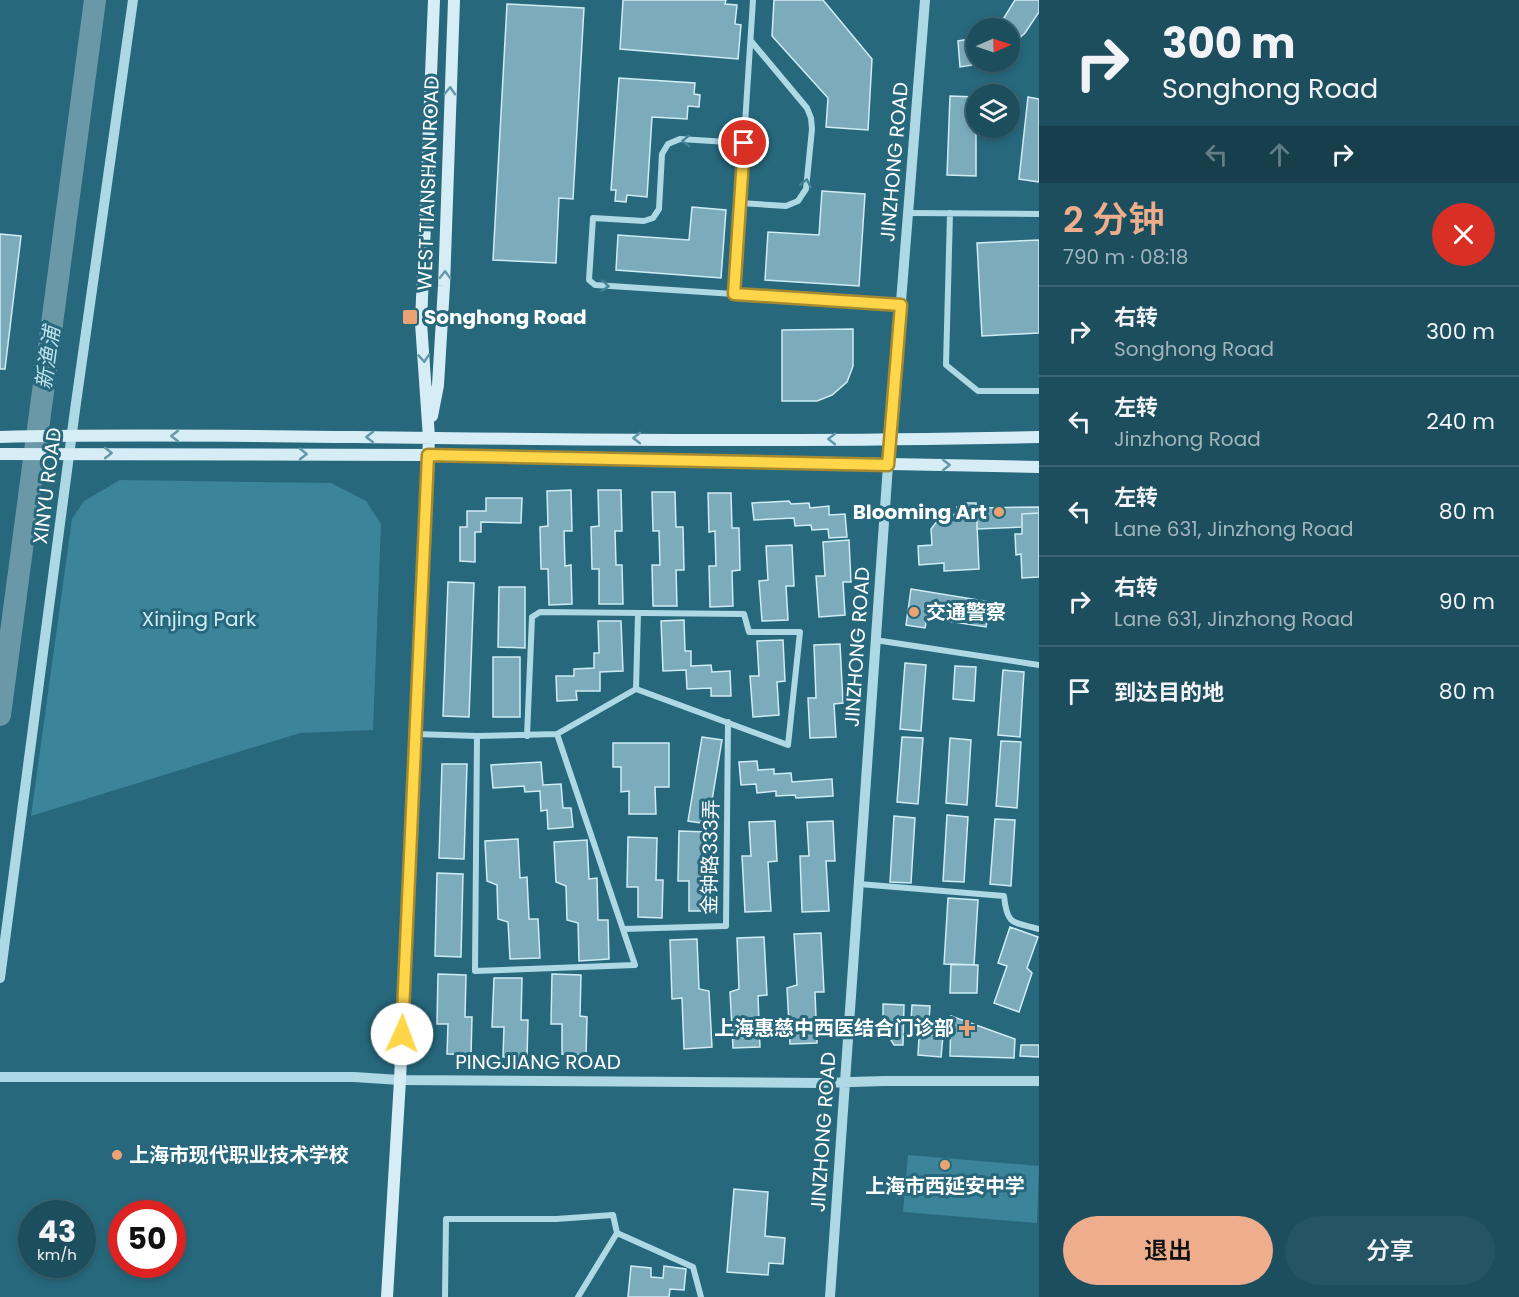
<!DOCTYPE html>
<html lang="zh">
<head>
<meta charset="utf-8">
<style>
  :root { --surface:#1d4e5e; --page:#255564; --text:#f1f3f6; --muted:#a0b4bc; --line:#3b6573; --accent:#eead8d }
  body { margin:0; font-family:Poppins,"Noto Sans SC",sans-serif; background:var(--page); color:var(--text); height:100vh; display:flex; flex-direction:column; font-size:22px; white-space:nowrap }
  * { box-sizing:border-box; margin:0 }
  p { font-size:20px; color:var(--muted) }
  .icon { flex:none; width:33px; height:33px; fill:none; stroke:currentColor; stroke-width:2; stroke-linecap:round; stroke-linejoin:round }
  .map { position:relative; flex:1; overflow:hidden }
  .side { display:flex; flex-direction:column; background:var(--surface); width:480px }
  .side>* { flex:none }
  .hud { background:#1d4e5e; color:var(--text); overflow:hidden }
  .needle { width:39px; rotate:88deg }
  .controls { position:absolute; left:966px; top:18px; display:grid; gap:12px }
  .controls a { display:grid; place-items:center; width:54px; height:54px; border-radius:50%; background:var(--surface); box-shadow:0 3px 9px #0003,0 0 0 2px var(--line); font-size:30px }
  .speed { position:absolute; left:18px; top:1200px; display:flex; gap:12px; font-size:30px; font-weight:700; text-align:center }
  .speed>* { display:grid; place-content:center; width:78px; height:78px; border-radius:50%; background:var(--surface); box-shadow:0 3px 9px #0003,0 0 0 2px var(--line); line-height:1 }
  .speed small { font-size:15px; font-weight:400 }
  .speed .limit { border:9px solid #d22; background:#fff; color:#111 }
  .pin { position:absolute; display:grid; place-items:center; width:51px; height:51px; color:#fff; margin:-26px; border:3px solid #fff; border-radius:50%; box-shadow:0 2px 6px #0007 }
  .me { position:absolute; width:66px; margin:-33px; rotate:2deg; stroke-linejoin:round; filter:drop-shadow(0 0 4px #0008) }
  .turn { display:flex; align-items:center; gap:21px; height:126px; padding:0 24px; font-size:27px }
  .turn .icon { width:78px; height:78px; stroke-width:2.5 }
  .turn b { display:block; font-size:42px; line-height:51px }
  .lanes { display:flex; align-items:center; height:57px; padding:0 24px; background:#0003; justify-content:center; gap:30px; direction:ltr }
  .lanes .off { opacity:.35 }
  .round { display:grid; place-items:center; flex:none; width:63px; height:63px; border-radius:32px; background:var(--page) }
  .headline { display:flex; align-items:center; justify-content:space-between; height:102px; padding:0 24px }
  h1 { font-size:36px; font-weight:600; line-height:45px; color:var(--accent) }
  .cta { display:flex; gap:12px; margin-top:auto; padding:12px 24px }
  .cta a { flex:1; height:69px; border-radius:36px; background:var(--accent); color:#111; font-size:24px; font-weight:600; line-height:69px; text-align:center }
  .cta a+a { background:var(--page); color:var(--text) }
  ul { padding:0; list-style:none }
  li { display:flex; align-items:center; gap:18px; height:90px; padding:0 24px; border-top:2px solid var(--line) }
  li div { flex:1 }
  li b { display:block; font-size:22px }
  li em { font-style:normal }
  main { display:flex; flex:1; min-height:0 }
  .map>svg:first-child { display:block }
</style>
</head>
<body>
<main>
<div class="map">
<svg width="1039" height="1297" viewBox="0 0 1039 1297">
  <rect width="100%" height="100%" fill="#27687d"/>
  <path fill="#3b849a" d="M120 480 331 483 366 501 381 524 373 730 300 733 31 816 72 519 84 501Z
    M908 1155 1039 1166 1037 1223 903 1212Z"/>
  <g fill="none" stroke-linecap="round" stroke-linejoin="round">
    <path stroke="#6b98a6" stroke-width="22" d="M0 715 95 0"/>
  </g>
  <path fill="#7cacbc" stroke="#cfecf4" stroke-width="1.5" d="M623 0H726L725 4 737 5 735 24 741 25 738 59 620 49Z
    M774 0H823L872 59 868 130 826 127 828 98 772 36Z
    M1015 0H1039V12L1025 33 1010 46V28H992L1002 21Z
    M507 4 584 8 573 199 559 198 556 263 493 260Z
    M976 38V62H992L960 67 958 41Z
    M619 78 695 83 694 94 700 95 699 107 688 106 687 119 652 117 647 197 627 195 626 202 615 201 616 190H611Z
    M950 96 976 97V176L947 175Z
    M1028 97 1039 99V182L1019 179Z
    M822 191 865 194 859 286 765 280 768 232 819 235Z
    M692 207 726 210 721 278 616 270 618 235 689 240Z
    M0 234 21 236 5 369H0Z
    M0 234 21 236 5 369H0Z
    M1039 240V333L982 336 977 243Z
    M853 329V366L847 382 832 395 817 401H782V330Z
    M571 490 572 531H564L565 566 571 565 572 604 549 605 548 569H541L540 527 548 526 547 491Z
    M598 490H621L622 531H615L616 565H622L623 604H599V569H592L591 527 599 526Z
    M652 492H675L676 527H683L684 570H676L677 606H653L652 565H660L659 531H653Z
    M708 493H731L732 528H739L740 570 732 571 733 606 710 607 709 566H716L715 531 709 532Z
    M486 498H522L521 523 481 522V532H475V562L460 561V527H467V511H486Z
    M789 501 791 504 809 503 810 508 829 506V515L845 514 847 537 829 538 828 529 812 530 811 525 795 526 794 518 754 520 752 503Z
    M967 503H976L979 569 944 571V563L919 565 918 546 932 545 931 529 938 520 958 513 957 507H967Z
    M1039 507V513L1022 514V527L977 529V508Z
    M1039 513V577L1022 578 1021 554 1016 555 1015 534H1022V514Z
    M849 540 851 582H843L845 615 819 617 816 576H825L823 542Z
    M792 545 794 586H786L788 620 762 621 759 581 768 580 766 546Z
    M448 582 474 583 469 717 443 716Z
    M499 587H525V648L498 647Z
    M911 589 991 602 986 627 927 618 925 628 906 625Z
    M684 620 685 651H691V666L711 665 712 672 730 671 731 696H711V688L687 689 686 670 663 671 661 621Z
    M598 621H621L623 671 600 672V691H576L577 700 557 701 556 676H574V669L594 668V653H599Z
    M783 640 785 681 777 682 779 715 753 717 750 676H759L757 641Z
    M840 644 843 703 834 704 836 737 810 738 808 698H816L814 645Z
    M493 657H520V717H493Z
    M905 663 926 665 921 731 900 729Z
    M955 666 976 667 974 701 953 699Z
    M1003 670 1024 672 1020 737 998 735Z
    M702 737 722 740 708 824 688 821Z
    M902 737 923 738 918 804 897 802Z
    M950 738 971 740 967 805 946 803Z
    M1001 741 1021 742 1017 808 996 806Z
    M613 743H669V787H655L656 814H629V791L621 792V767H613Z
    M757 761 758 770 774 769V774L791 773 792 782 832 779 833 796 796 798 795 795 776 796V791L757 793 756 784 741 785 739 762Z
    M541 762 543 785 561 784 563 808H571L573 827 548 829 547 810 541 811 540 791 525 792 524 786 493 788 491 765Z
    M442 764H467L464 859 439 858Z
    M947 815 968 817 964 882 943 881Z
    M894 816 915 818 911 883 890 882Z
    M995 819 1015 820 1011 886 990 884Z
    M775 821 777 861 768 862 771 911 745 912 742 856H751L749 822Z
    M833 821 835 861H826L829 911 802 912 800 856H809L807 822Z
    M679 831 708 832 707 873 714 874 713 911H689V881H678Z
    M628 837 657 838 656 880H663L662 918 638 917V887H627Z
    M518 839 520 878 527 877 529 919H538L540 958 510 959 508 922 498 919 497 885 487 881 485 841Z
    M587 840 589 879 597 878 598 920H608L609 959 579 961 578 923 567 920 566 886 556 882 554 842Z
    M437 873 463 874 461 957 435 956Z
    M948 898 978 900 974 965 944 964Z
    M1010 927 1038 937 1027 968 1032 973 1019 1012 994 1003 1007 966 998 963Z
    M821 933 824 992H815L817 1043 790 1044 787 988 797 985 794 934Z
    M764 937 767 995 758 996 760 1047 733 1048 730 992 739 989 737 938Z
    M697 939 699 989 709 991 712 1047 684 1049 682 998 672 999 670 940Z
    M951 964 978 965 977 993H950Z
    M438 974 466 975 465 1017H472L471 1055 447 1054 448 1024H437Z
    M552 974 581 975 580 1016 587 1017 586 1055 562 1054V1024H551Z
    M494 978H522L521 1020H528L527 1058 503 1057 504 1027H492Z
    M883 1004 904 1005 903 1045H894L883 1027Z
    M912 1005 930 1006 928 1035 943 1036 941 1057 918 1055 919 1037 910 1036Z
    M951 1016 1015 1039 1014 1058 950 1056Z
    M1021 1045H1039V1057L1020 1056Z
    M734 1189 768 1192 765 1236 785 1238 783 1264 769 1263 768 1275 727 1272Z
    M631 1266 651 1268V1277L663 1278 664 1266 686 1269 684 1290 670 1289 669 1297H628Z"/>
  <g fill="none" stroke-linecap="round" stroke-linejoin="round">
    <path stroke="#add8e4" stroke-width="6" d="M753 0 734 294 901 305
      M740 203 786 206 798 201 806 189 812 129 811 118 807 108 751 41
      M908 213 1039 214
      M950 213 946 365 978 391H1039
      M734 294 595 285 589 280 593 218 644 221 653 218 659 209 662 154 668 144 680 139 744 143
      M875 640 1039 665
      M416 734 477 736 557 734 636 689 638 613
      M477 736 475 971 635 965 557 734
      M527 736 532 617 540 612 744 614 749 632H800L788 745 636 689
      M859 884 1004 896C1007 926 1013 922 1039 929
      M623 929 726 926 728 722
      M617 1233 693 1267 701 1297
      M445 1297 446 1219H556L613 1215 617 1233 578 1297"/>
    <path stroke="#add8e4" stroke-width="10" d="M0 978 75 410 133 0
      M0 1077H354L400 1080 820 1083 884 1081H1039
      M830 1297 888 465 925 0"/>
    <path stroke="#d6edf5" stroke-width="12" d="M432 416 438 385 444 286 454 0
      M0 437C118 434 237 436 355 437 583 440 811 442 1039 437
      M0 454 428 455 1039 467
      M387 1297 400 1080 429 438 421 323 434 0"/>
  </g>
  <defs><path id="oneway-chevron" d="M-2-3.5L2.5 0L-2 3.5" fill="none" stroke-width="1.6" stroke-linecap="round" stroke-linejoin="round" transform="scale(1.5)"/></defs>
  <g stroke="#6497a7">
    <use href="#oneway-chevron" transform="translate(450 91) rotate(-88)"/>
    <use href="#oneway-chevron" transform="translate(445 275) rotate(-89)"/>
    <use href="#oneway-chevron" transform="translate(424 358) rotate(86)"/>
    <use href="#oneway-chevron" transform="translate(175 436) rotate(180)"/>
    <use href="#oneway-chevron" transform="translate(370 437) rotate(-180)"/>
    <use href="#oneway-chevron" transform="translate(637 438) rotate(-180)"/>
    <use href="#oneway-chevron" transform="translate(832 439) rotate(-180)"/>
    <use href="#oneway-chevron" transform="translate(108 453)"/>
    <use href="#oneway-chevron" transform="translate(303 454)"/>
    <use href="#oneway-chevron" transform="translate(946 465)"/>
  </g>
  <g stroke="#488497">
    <use href="#oneway-chevron" transform="translate(686 141) rotate(178)"/>
    <use href="#oneway-chevron" transform="translate(806 183) rotate(-78)"/>
    <use href="#oneway-chevron" transform="translate(605 286) rotate(5)"/>
  </g>
  <g fill="none" stroke-linecap="round" stroke-linejoin="round">
    <defs>
      <path id="route" d="M402 1034 428 455 888 465 901 305 734 294 744 143"/>
    </defs>
    <use href="#route" stroke="#a68a30" stroke-width="15"/>
    <use href="#route" stroke="#ffd54a" stroke-width="10"/>
  </g>
  <g fill="#eca373" stroke="#27687d" stroke-width="2">
    <rect x="402" y="309" width="16" height="16" rx="3"/>
    <circle cx="999" cy="512" r="6"/>
    <circle cx="914" cy="612" r="6"/>
    <path d="M964 1019h6v6h6v6h-6v6h-6v-6h-6v-6h6z"/>
    <circle cx="117" cy="1155" r="6"/>
    <circle cx="945" cy="1165" r="6"/>
  </g>
  <g text-anchor="middle" stroke-width="6" stroke-linejoin="round" paint-order="stroke">
    <g font-size="20" fill="#fff" stroke="#27687d">
      <text transform="translate(894 162) rotate(-85)" y="7">JINZHONG ROAD</text>
      <text transform="translate(428 183) rotate(-88)" y="7">WEST TIANSHAN ROAD</text>
      <text transform="translate(47 486) rotate(-83)" y="7">XINYU ROAD</text>
      <text transform="translate(857 647) rotate(-86)" y="7">JINZHONG ROAD</text>
      <text transform="translate(710 857) rotate(-89)" y="7">金钟路333弄</text>
      <text x="538" y="1069">PINGJIANG ROAD</text>
      <text transform="translate(823 1132) rotate(-86)" y="7">JINZHONG ROAD</text>
    </g>
    <g font-size="20" font-weight="bold" fill="#fff" stroke="#27687d" text-anchor="start">
      <text x="424" y="324">Songhong Road</text>
      <text x="987" y="519" text-anchor="end">Blooming Art</text>
      <text x="926" y="619">交通警察</text>
      <text x="954" y="1035" text-anchor="end">上海惠慈中西医结合门诊部</text>
      <text x="129" y="1162">上海市现代职业技术学校</text>
      <text x="945" y="1193" text-anchor="middle">上海市西延安中学</text>
    </g>
    <g font-size="20" fill="#cfecf4" stroke="#27687d">
      <text x="199" y="626">Xinjing Park</text>
    </g>
    <g font-size="21" font-style="italic" fill="#bce2ed" stroke="#27687d">
      <text transform="translate(48 358) rotate(-82)" y="7">新渔浦</text>
    </g>
  </g>
</svg>
<div class="controls">
<a><svg class="needle" viewBox="-14 -14 28 28"><path d="M0-13l5 13h-10z" fill="#e53935"/><path d="M0 13l5-13h-10z" fill="#a0b4bc"/></svg></a>
<a><svg class="icon" aria-label="layers" viewBox="0 0 24 24"><path d="M12 4l9 5-9 5-9-5zM3 14l9 5 9-5"/></svg></a>
</div>
<div class="speed"><div>43<small>km/h</small></div><div class="limit">50</div></div>
<div class="pin" style="left:744px;top:143px;background:#d93025"><svg class="icon" aria-label="arrive" viewBox="0 0 24 24"><path d="M6 21V4h12l-3 4 3 4H6"/></svg></div>
<svg class="me" style="left:402px;top:1034px" viewBox="-20 -20 40 40"><circle r="19" fill="#fff"/><path d="M0-13L10 11 0 6-10 11z" fill="#ffd54a"/></svg>
</div>
<section class="side">
<div class="hud">
<div class="turn"><svg class="icon" aria-label="right" viewBox="0 0 24 24"><path d="M7 20v-9h11M14 6l5 5-5 5"/></svg><div><b>300 m</b>Songhong Road</div></div>
<div class="lanes"><svg class="icon off" aria-label="left" viewBox="0 0 24 24"><path d="M17 20v-9H6M10 6l-5 5 5 5"/></svg><svg class="icon off" aria-label="ahead" viewBox="0 0 24 24"><path d="M12 20V5M6 11l6-6 6 6"/></svg><svg class="icon" aria-label="right" viewBox="0 0 24 24"><path d="M7 20v-9h11M14 6l5 5-5 5"/></svg></div>
</div>
<div class="headline"><div><h1>2 分钟</h1><p>790 m · 08:18</p></div><a class="round" style="background:#d93025;color:#fff"><svg class="icon" aria-label="close" viewBox="0 0 24 24"><path d="M6 6l12 12M18 6L6 18"/></svg></a></div>
<ul>
<li><svg class="icon" aria-label="right" viewBox="0 0 24 24"><path d="M7 20v-9h11M14 6l5 5-5 5"/></svg><div><b>右转</b><p>Songhong Road</p></div><em>300 m</em></li>
<li><svg class="icon" aria-label="left" viewBox="0 0 24 24"><path d="M17 20v-9H6M10 6l-5 5 5 5"/></svg><div><b>左转</b><p>Jinzhong Road</p></div><em>240 m</em></li>
<li><svg class="icon" aria-label="left" viewBox="0 0 24 24"><path d="M17 20v-9H6M10 6l-5 5 5 5"/></svg><div><b>左转</b><p>Lane 631, Jinzhong Road</p></div><em>80 m</em></li>
<li><svg class="icon" aria-label="right" viewBox="0 0 24 24"><path d="M7 20v-9h11M14 6l5 5-5 5"/></svg><div><b>右转</b><p>Lane 631, Jinzhong Road</p></div><em>90 m</em></li>
<li><svg class="icon" aria-label="arrive" viewBox="0 0 24 24"><path d="M6 21V4h12l-3 4 3 4H6"/></svg><div><b>到达目的地</b></div><em>80 m</em></li>
</ul>
<div class="cta"><a>退出</a><a>分享</a></div>
</section>
</main>
</body>
</html>
